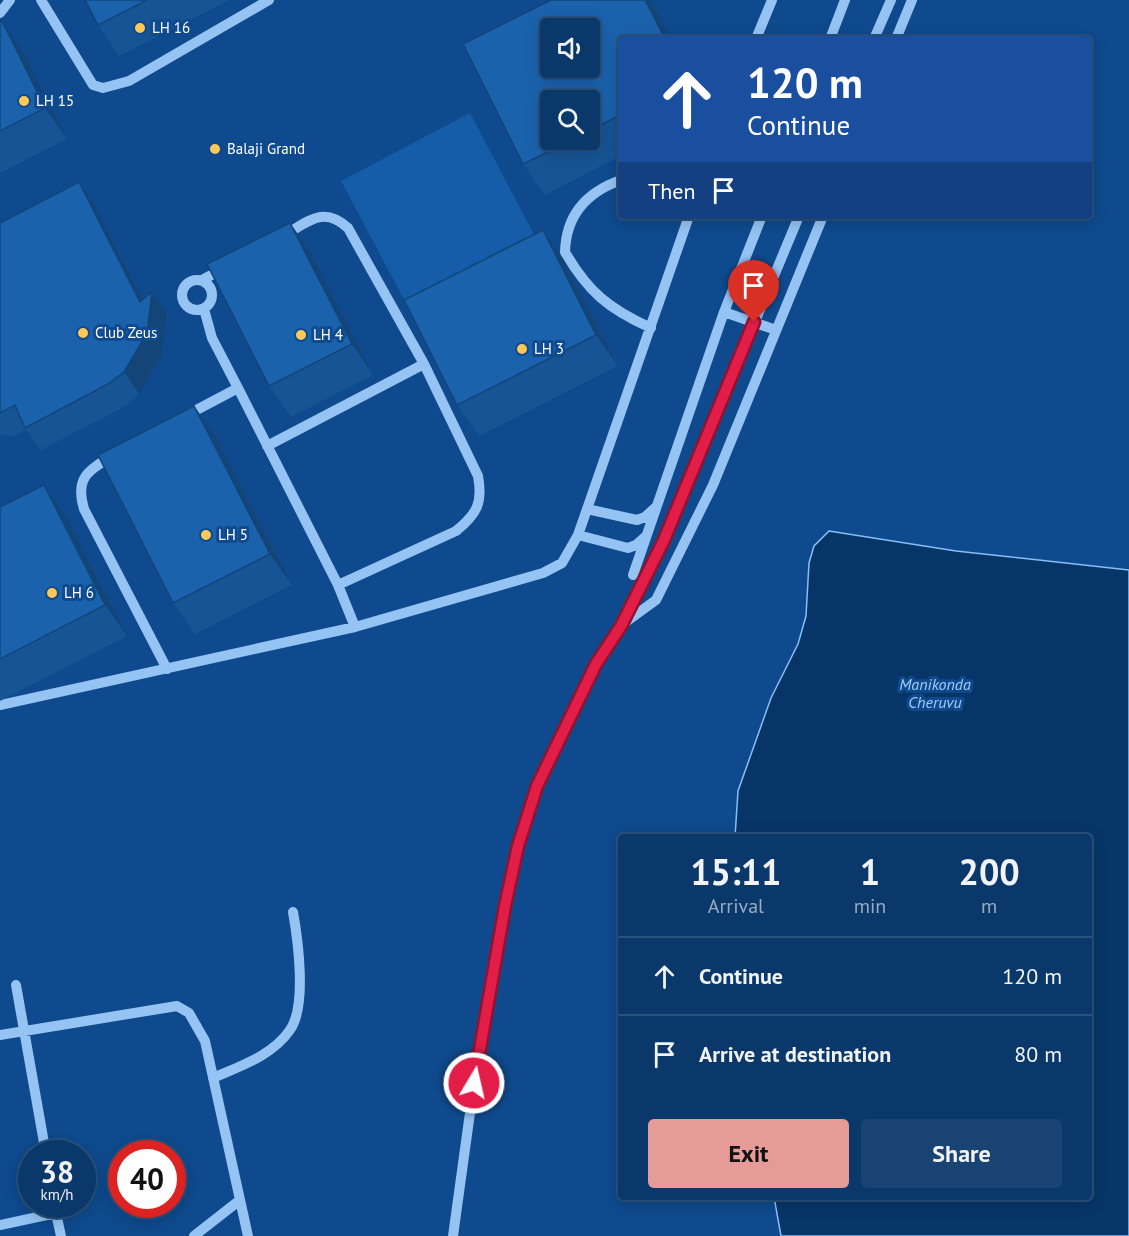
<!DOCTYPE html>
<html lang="en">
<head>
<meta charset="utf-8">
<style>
  :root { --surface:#0a386a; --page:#184372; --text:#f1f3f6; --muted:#99acc1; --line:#2a527e; --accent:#e69b98 }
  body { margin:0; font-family:"PT Sans",sans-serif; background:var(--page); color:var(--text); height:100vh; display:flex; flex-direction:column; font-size:22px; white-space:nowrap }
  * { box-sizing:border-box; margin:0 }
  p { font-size:20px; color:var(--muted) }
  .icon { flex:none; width:33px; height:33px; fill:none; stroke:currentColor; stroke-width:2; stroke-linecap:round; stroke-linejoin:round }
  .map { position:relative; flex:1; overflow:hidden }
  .details { position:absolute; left:618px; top:834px; width:474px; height:366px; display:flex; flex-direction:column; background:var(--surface); border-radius:6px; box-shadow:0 3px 15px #0003,0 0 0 2px var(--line) }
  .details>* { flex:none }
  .banner { position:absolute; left:618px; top:36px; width:474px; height:183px; border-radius:6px; box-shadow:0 3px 15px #0003,0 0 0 2px var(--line); background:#1a4fa0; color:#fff; overflow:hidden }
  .fabs { position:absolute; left:540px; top:18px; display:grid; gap:12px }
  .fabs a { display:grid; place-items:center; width:60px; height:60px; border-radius:6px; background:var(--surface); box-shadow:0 3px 15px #0003,0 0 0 2px var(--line); font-size:30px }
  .speed { position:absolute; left:18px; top:1140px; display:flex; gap:12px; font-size:30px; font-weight:700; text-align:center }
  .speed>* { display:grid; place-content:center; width:78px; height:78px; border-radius:50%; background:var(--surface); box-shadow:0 3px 15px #0003,0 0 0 2px var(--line); line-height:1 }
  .speed small { font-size:15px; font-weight:400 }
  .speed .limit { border:9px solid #d22; background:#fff; color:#111 }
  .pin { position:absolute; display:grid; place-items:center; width:51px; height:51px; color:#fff; margin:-62px -26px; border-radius:50% 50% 50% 0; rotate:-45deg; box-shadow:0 0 6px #0007 }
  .pin .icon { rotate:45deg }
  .me { position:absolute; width:66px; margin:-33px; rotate:9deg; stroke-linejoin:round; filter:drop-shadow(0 0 4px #0008) }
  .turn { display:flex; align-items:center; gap:21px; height:126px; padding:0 30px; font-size:27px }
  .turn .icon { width:78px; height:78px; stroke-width:2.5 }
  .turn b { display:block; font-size:42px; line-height:51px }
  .then { display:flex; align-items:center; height:57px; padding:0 30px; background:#0003; gap:12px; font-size:22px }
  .eta { display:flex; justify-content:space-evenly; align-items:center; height:102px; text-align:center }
  .eta b { font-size:36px; font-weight:700; line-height:42px }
  .action { display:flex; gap:12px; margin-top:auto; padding:12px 30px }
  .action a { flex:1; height:69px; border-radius:6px; background:var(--accent); color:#111; font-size:24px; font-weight:700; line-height:69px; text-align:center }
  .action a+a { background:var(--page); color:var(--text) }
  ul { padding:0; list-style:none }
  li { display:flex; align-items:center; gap:18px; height:78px; padding:0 30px; border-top:2px solid var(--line) }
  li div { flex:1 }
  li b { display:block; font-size:22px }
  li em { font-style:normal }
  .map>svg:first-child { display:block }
</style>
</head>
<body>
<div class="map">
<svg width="1129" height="1236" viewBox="0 0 1129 1236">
  <rect width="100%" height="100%" fill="#0e4a8d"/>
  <path fill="#155da8" d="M470 113 537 240 408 307 341 181Z"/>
  <path fill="#083568" stroke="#86bff7" stroke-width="1.5" d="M829 531 956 551 1129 570V1236H781L774 1197H1089V837H735L738 791 771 698 798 644 806 616 809 563 814 546Z"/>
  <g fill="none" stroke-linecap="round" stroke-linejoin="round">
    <path stroke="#95c3f3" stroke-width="10" d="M41 0 93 85 103 88 129 81 269 0
      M0 13 10 0
      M756 39 772 0
      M830 39 845 0
      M874 39 891 0
      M896 39 912 0
      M621 180C587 192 566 215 565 252 588 292 609 309 651 328
      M283 236C308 222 323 205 348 228L424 364 478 476C483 503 477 514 456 531L338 585
      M182 295a15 15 0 1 1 30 0a15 15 0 1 1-30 0Z
      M202 280 225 268
      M204 309 212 338 238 388
      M724 312 776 330
      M187 415 238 388 338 585 355 627
      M267 446 424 364
      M113 456C87 470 75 479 84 509L167 669
      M587 509 637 520 645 517 656 507
      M578 535 628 548 636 545 645 537
      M633 575 724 312 762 216
      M623 624 656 600 713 485 823 216
      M0 705 355 627 543 573 562 563 578 535 689 216
      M16 985 46 1154
      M0 1035 177 1006 189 1013 205 1041 248 1236
      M213 1078C240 1066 272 1056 290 1030 307 1006 298 940 293 912
      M54 1204 61 1236
      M0 1225 56 1213
      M194 1236 240 1200
      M453 1236 477 1062 505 906 518 846 537 786 595 664 621 626 664 540 799 216"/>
  </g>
  <path fill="#175495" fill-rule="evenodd" d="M85 0H230L119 56 98 25Z
    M551 0H651L671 39H621V156L545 195 523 164ZM590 100V140H550Z
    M2 21 23 52 67 139 0 173V22Z
    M79 182 94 204 143 300 152 292 167 314 162 356 139 394 124 407 41 450 26 430 13 437 0 434V223Z
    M290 223 311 253 373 375 291 417 269 386Z
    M543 230 564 261 618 366 479 436 457 405Z
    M194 406 216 437 292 585 195 634 173 603Z
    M0 507 66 516 127 636 0 701Z"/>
  <path fill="#134579" d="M645 0H651L671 39H665Z
    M2 21 23 52 67 139 45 108Z
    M79 182 94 204 149 312 152 292 167 314 162 356 139 394 124 372 140 302Z
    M290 223 311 253 373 375 352 344Z
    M543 230 564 261 618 366 596 335Z
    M194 406 216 437 292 585 270 554Z
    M44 485 66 516 127 636 105 605Z"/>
  <path fill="#1b62ad" stroke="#134579" stroke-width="1.5" fill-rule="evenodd" d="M85 0H147L98 25Z
    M551 0H645L665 39H621V115L590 130V100H550V140H572L523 164 463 44ZM550 28H590V68H550Z
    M2 21 45 108 0 131V22Z
    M79 182 140 302 152 292 147 333 124 372 108 384 25 428 15 405 0 413V223Z
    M290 223 352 344 269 386 207 264Z
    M543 230 596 335 457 405 404 300Z
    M194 406 270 554 173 603 98 455Z
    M44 485 105 605 0 659V507Z"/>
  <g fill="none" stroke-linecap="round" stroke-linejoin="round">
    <defs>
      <path id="route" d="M474 1083 505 906 518 846 537 786 596 664 621 626 664 540 754 322"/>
    </defs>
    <use href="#route" stroke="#92132f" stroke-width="15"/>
    <use href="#route" stroke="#e11d48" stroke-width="10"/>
  </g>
  <g fill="#ffc857" stroke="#0e4a8d" stroke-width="2">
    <circle cx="140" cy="28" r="6"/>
    <circle cx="24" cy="101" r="6"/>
    <circle cx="215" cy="149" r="6"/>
    <circle cx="83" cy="333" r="6"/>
    <circle cx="301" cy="335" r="6"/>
    <circle cx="522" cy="349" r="6"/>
    <circle cx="206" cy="535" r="6"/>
    <circle cx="52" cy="593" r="6"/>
  </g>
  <g text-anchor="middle" stroke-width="6" stroke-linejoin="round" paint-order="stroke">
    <g font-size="15" fill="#fff" stroke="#0e4a8d" text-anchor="start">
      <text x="152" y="33">LH 16</text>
      <text x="36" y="106">LH 15</text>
      <text x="227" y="154">Balaji Grand</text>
      <text x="95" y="338">Club Zeus</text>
      <text x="313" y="340">LH 4</text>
      <text x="534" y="354">LH 3</text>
      <text x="218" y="540">LH 5</text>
      <text x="64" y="598">LH 6</text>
    </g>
    <g font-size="16" font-style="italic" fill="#a1cdfb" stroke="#0e4a8d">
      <text x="935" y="690">Manikonda<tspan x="935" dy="18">Cheruvu</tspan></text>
    </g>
  </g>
</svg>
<div class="fabs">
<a><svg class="icon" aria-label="sound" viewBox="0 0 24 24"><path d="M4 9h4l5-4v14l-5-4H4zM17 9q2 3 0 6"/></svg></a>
<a><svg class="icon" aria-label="search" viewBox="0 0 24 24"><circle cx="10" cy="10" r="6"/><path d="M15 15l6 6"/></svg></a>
</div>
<div class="speed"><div>38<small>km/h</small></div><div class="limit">40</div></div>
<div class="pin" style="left:754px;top:322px;background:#d93025"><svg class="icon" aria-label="arrive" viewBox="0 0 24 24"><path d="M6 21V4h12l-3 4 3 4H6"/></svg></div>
<svg class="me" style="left:474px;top:1083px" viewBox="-20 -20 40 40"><circle r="17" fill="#e11d48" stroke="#fff" stroke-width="3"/><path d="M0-11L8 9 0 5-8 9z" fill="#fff"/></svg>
<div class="banner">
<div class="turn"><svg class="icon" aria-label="ahead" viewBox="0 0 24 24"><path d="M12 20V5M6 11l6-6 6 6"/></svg><div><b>120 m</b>Continue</div></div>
<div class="then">Then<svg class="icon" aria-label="arrive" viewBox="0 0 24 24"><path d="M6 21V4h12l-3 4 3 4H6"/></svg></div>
</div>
<section class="details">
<div class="eta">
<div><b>15:11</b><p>Arrival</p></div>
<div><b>1</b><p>min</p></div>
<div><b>200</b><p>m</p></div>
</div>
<ul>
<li><svg class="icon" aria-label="ahead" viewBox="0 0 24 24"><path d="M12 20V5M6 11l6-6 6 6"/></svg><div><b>Continue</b></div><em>120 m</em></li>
<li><svg class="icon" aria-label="arrive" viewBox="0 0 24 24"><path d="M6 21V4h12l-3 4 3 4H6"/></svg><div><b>Arrive at destination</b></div><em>80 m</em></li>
</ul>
<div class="action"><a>Exit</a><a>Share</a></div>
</section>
</div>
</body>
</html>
